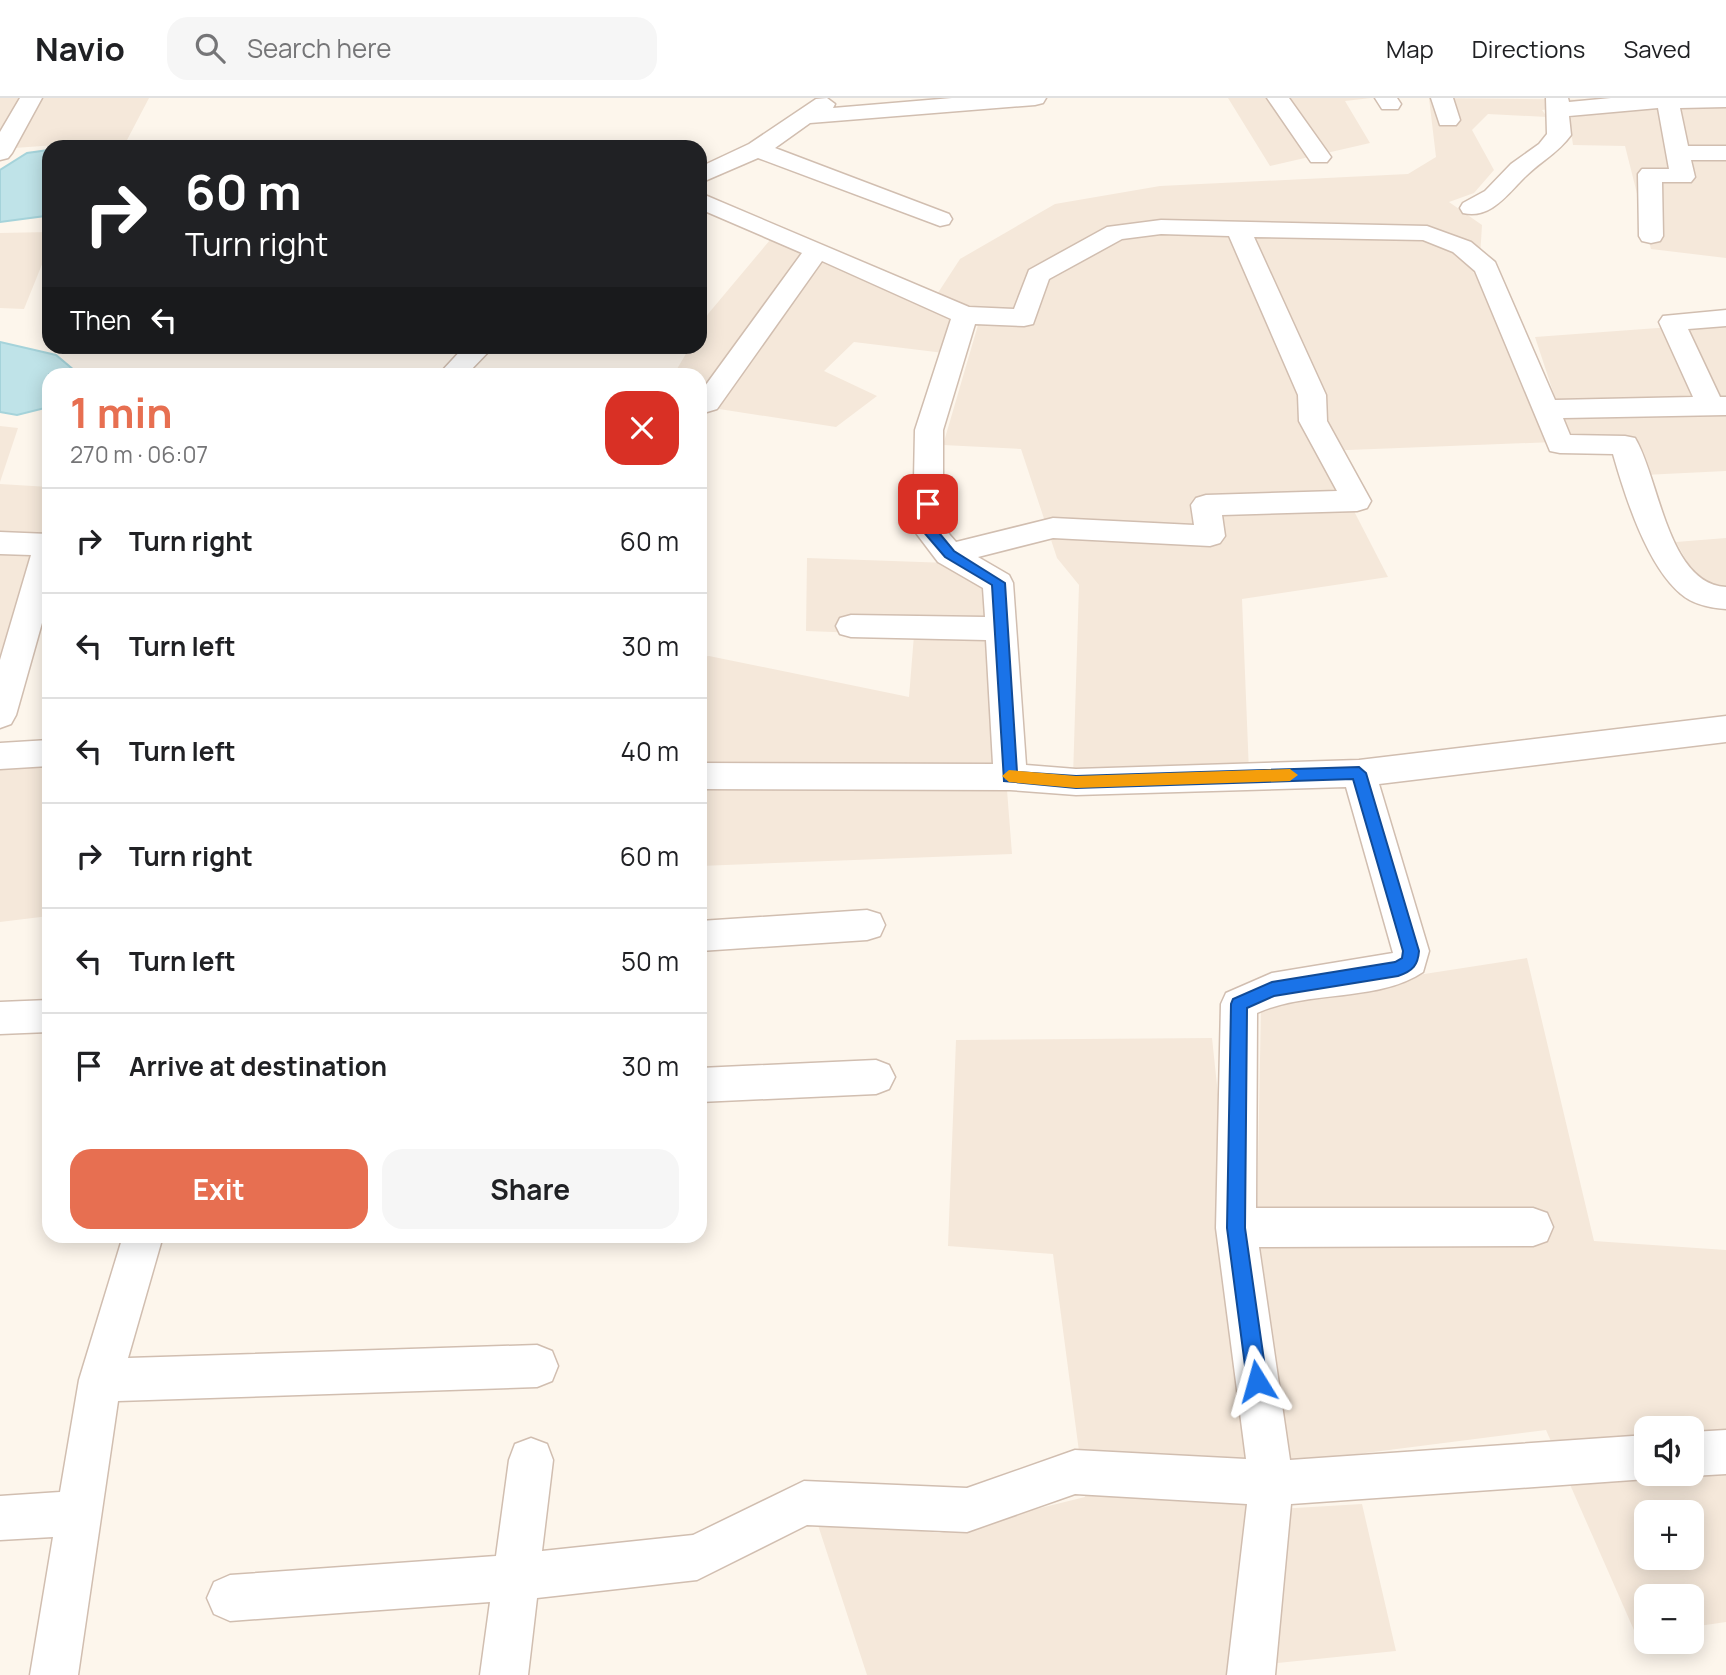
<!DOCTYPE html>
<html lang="en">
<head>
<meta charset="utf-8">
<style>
  :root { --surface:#fff; --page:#f6f6f6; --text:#202124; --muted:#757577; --line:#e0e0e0; --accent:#e76f51 }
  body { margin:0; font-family:Manrope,sans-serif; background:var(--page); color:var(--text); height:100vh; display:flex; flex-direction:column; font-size:26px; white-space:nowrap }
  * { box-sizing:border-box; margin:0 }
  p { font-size:23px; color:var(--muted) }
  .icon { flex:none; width:38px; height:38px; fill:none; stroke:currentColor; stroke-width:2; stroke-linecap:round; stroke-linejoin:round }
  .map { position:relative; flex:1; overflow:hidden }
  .panel { position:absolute; left:42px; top:270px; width:665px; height:875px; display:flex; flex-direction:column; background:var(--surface); border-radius:21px; box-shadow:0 4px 18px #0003 }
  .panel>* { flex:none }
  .guide { position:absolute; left:42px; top:42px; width:665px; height:214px; border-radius:21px; box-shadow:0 4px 18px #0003; background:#202124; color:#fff; overflow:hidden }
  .tools { position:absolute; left:1634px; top:1318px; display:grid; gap:14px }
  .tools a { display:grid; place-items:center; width:70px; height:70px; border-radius:14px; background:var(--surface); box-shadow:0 4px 18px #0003; font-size:35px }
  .pin { position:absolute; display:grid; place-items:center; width:60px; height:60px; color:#fff; margin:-30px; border-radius:14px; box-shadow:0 4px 10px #0006 }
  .me { position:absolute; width:77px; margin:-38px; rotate:352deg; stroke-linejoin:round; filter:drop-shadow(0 0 5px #0008) }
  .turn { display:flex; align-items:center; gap:24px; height:147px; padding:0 28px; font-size:32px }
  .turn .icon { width:91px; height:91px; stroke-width:2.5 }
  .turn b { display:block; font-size:49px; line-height:60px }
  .then { display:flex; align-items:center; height:66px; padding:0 28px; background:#0003; gap:14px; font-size:26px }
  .round { display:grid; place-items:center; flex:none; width:74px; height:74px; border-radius:21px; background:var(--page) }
  .headline { display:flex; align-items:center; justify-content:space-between; height:119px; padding:0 28px }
  h1 { font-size:42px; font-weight:700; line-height:52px; color:var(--accent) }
  .button { display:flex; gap:14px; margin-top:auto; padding:14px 28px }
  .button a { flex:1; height:80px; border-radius:21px; background:var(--accent); color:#fff; font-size:28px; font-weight:700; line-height:80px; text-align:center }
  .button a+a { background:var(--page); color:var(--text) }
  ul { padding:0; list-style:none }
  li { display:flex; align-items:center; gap:21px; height:105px; padding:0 28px; border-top:2px solid var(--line) }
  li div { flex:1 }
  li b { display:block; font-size:26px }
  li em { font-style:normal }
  header { display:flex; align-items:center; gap:42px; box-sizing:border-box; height:98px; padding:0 35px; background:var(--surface); border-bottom:2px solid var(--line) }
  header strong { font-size:33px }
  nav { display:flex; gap:38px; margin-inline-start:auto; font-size:24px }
  .search { width:490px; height:63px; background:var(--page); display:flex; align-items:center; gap:18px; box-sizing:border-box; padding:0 24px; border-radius:21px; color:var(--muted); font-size:26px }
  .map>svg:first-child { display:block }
</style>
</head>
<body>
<header>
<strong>Navio</strong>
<div class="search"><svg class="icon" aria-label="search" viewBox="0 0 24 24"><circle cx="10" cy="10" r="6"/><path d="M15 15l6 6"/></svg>Search here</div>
<nav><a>Map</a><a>Directions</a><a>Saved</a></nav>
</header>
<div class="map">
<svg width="1726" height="1577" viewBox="0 0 1726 1577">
  <rect width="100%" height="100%" fill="#fdf6ec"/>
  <path fill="#f5e8da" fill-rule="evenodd" d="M0 0H149L127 42 0 51Z
    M1228 0H1371L1345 3 1370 45 1270 68Z
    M1429 0 1623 2 1542 12 1547 19 1488 16 1472 32 1494 72 1474 95 1449 104 1482 127 1479 176 1554 344 1323 353 1388 479 1242 501 1249 674 1073 679 1079 487 1057 460 1021 351 943 347 978 227 934 201 960 161 1055 106 1160 88 1408 76 1436 59Z
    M1629 9H1726V160L1651 151 1625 48 1573 47 1569 20Z
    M49 134V149L24 211 0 210V135Z
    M770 142 955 220 944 255 854 244 824 273 877 298 836 329 700 308V276H674L690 249 700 248V230L708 216Z
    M1726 225V373L1644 377 1630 345 1569 342 1535 239Z
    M0 328 18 330 0 384Z
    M0 386 49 389V436L0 435Z
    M1726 440V494L1703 492 1676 444Z
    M0 455 34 456 0 572Z
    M807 460 949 465 991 487 1012 756 700 768V559L709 558 909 599 914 537 806 533Z
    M49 662V818L0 824V668Z
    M1527 860 1594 1143 1726 1152V1524L1692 1529V1498H1647V1537L1637 1539 1546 1332 1287 1365 1257 1119 1261 909 1308 894ZM1647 1330H1692V1376H1647ZM1647 1414H1692V1460H1647Z
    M1212 940 1262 1412 1362 1406 1396 1553 1249 1568 1248 1577H867L815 1418 939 1435 1085 1399 1053 1156 948 1148 956 942Z"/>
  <path fill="#bfe3e8" stroke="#a5d3da" stroke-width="2" d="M49 52V113L45 118 0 124V72L27 55Z
    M0 244 56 257 75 273 73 276H49V309L17 317 0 314Z"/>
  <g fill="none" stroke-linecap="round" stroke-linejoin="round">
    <defs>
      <path id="minor" d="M20 0H42L12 55 8 60 0 62V34Z
        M827 0 835 6 833 10 952 0H1046L1043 5 1035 7 810 25 775 50 949 116 952 121 949 126 940 128 758 60 700 85V69L749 46 816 1Z
        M1267 0H1289L1331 59 1327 64H1311Z
        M1375 0H1397L1401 6 1398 11H1382Z
        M1431 0H1453L1460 22 1456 27H1440Z
        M1546 0H1568L1569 4 1611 0H1726V9L1680 10 1688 48H1726V62H1691L1695 79 1691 84H1662L1663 138 1660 143 1651 145 1642 143 1639 138 1638 76 1642 71H1669L1658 10 1569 18 1571 37C1558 55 1541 63 1526 78 1509 94 1491 122 1463 115L1460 110 1463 105 1485 93 1511 66 1539 46 1547 36Z
        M700 95 969 209 1014 211 1029 172 1107 129 1161 122 1427 128 1471 144 1495 164 1555 302 1693 299 1659 224 1663 218 1726 212V228L1688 231 1720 299H1726V317L1563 320 1570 337 1625 338 1635 340C1659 379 1667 486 1726 489V511C1711 510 1692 506 1681 496 1647 468 1625 398 1613 356L1560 355 1550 353 1475 173 1453 154 1423 142 1254 139 1326 297 1327 323 1371 403 1367 410 1357 413 1222 417 1225 438 1220 445 1210 448 1053 440 978 459 1009 477 1013 485 1026 667 1076 671 1359 662 1726 618V644L1379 686 1429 853 1423 874C1379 904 1307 892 1257 915L1256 1110H1533L1547 1115 1553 1129 1547 1143 1533 1148 1259 1149 1290 1362 1647 1337V1376H1660L1647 1381 1291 1406 1275 1577H1227L1247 1406 1075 1396 967 1434 807 1427 697 1482 537 1500 528 1577H480L490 1504 230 1523 214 1516 207 1500 214 1484 230 1477 496 1458 509 1362 515 1346 531 1340 547 1346 553 1362 542 1453 693 1437 804 1383 967 1390 1075 1352 1246 1361 1216 1130 1221 906 1226 895 1272 875 1393 855 1346 689 1076 697 1010 692 700 691V665L993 666 986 542 851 539 840 536 836 528 840 520 851 517 985 519 983 490 938 464 913 431 915 332 951 221 822 163 717 311 707 314 700 312V295L802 155 700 111ZM1161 136 1229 138 1298 297 1299 323 1337 393 1206 397 1196 400 1191 407 1194 427 1053 420 956 444 943 429V332L975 226 1024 228 1033 226 1049 181 1122 141Z
        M465 248H494L467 276H439Z
        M0 434 49 436V500L16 617 11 626 0 630V562L31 457 0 456Z
        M49 642V668L0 671V645Z
        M867 812 880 816 885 827 880 838 867 842 700 853V823Z
        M49 902V934L0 936V904Z
        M876 962 889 967 895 979 889 991 876 996 700 1004V970Z
        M123 1138H163L128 1260 537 1247 552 1253 558 1268 552 1283 537 1289 118 1303 78 1577H30L53 1439 0 1442V1398L60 1394 79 1282Z
        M1726 1332V1376L1692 1378 1686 1376H1692V1334Z"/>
    </defs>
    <use href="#minor" stroke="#d1beb0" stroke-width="3"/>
    <use href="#minor" fill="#fff" fill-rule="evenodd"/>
  </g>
  <path fill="#1a73e8" stroke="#114b97" stroke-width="2" d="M928 401 935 406V430L954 453 1005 485 1017 674 1076 678 1359 669 1366 675 1419 853C1418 867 1413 873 1398 878L1274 898 1247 910 1245 1130 1267 1283 1264 1290 1257 1293 1250 1290 1247 1283 1227 1130 1231 906 1233 901 1272 884 1395 864 1402 860 1403 853 1353 681 1076 690 1004 683 992 487 945 459 921 431 922 406Z"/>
  <path fill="#f59e0b" d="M1290 671 1298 677 1290 683 1076 690 1009 684 1002 678 1009 672 1076 678Z"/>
</svg>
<div class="tools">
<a><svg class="icon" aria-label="sound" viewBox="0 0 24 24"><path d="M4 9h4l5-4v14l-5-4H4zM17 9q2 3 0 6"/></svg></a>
<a>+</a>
<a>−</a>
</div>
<div class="pin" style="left:928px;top:406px;background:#d93025"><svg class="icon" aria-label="arrive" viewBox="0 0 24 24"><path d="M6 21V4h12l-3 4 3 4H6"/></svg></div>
<svg class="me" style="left:1257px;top:1283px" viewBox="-20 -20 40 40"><path d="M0-17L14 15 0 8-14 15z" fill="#1a73e8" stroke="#fff" stroke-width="4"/></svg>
<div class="guide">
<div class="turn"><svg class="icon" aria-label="right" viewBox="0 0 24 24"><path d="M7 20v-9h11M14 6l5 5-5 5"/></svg><div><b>60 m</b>Turn right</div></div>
<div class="then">Then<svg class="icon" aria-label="left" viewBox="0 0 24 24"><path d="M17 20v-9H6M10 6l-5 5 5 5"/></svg></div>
</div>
<section class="panel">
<div class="headline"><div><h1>1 min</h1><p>270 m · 06:07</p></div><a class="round" style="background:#d93025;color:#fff"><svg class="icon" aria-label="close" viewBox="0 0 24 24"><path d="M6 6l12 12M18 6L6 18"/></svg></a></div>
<ul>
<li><svg class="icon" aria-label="right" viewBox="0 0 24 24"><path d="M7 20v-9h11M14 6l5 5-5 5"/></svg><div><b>Turn right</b></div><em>60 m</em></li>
<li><svg class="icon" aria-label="left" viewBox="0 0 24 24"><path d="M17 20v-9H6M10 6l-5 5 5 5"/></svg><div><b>Turn left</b></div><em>30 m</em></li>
<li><svg class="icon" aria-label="left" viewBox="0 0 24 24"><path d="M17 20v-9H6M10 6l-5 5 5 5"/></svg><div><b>Turn left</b></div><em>40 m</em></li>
<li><svg class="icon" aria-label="right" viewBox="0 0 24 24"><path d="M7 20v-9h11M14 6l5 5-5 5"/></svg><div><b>Turn right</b></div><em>60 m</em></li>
<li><svg class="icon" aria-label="left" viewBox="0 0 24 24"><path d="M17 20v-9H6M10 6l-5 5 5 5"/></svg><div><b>Turn left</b></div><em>50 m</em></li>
<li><svg class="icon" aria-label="arrive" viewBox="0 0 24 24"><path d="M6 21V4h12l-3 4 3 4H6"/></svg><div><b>Arrive at destination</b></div><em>30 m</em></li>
</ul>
<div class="button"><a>Exit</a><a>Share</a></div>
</section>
</div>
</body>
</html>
